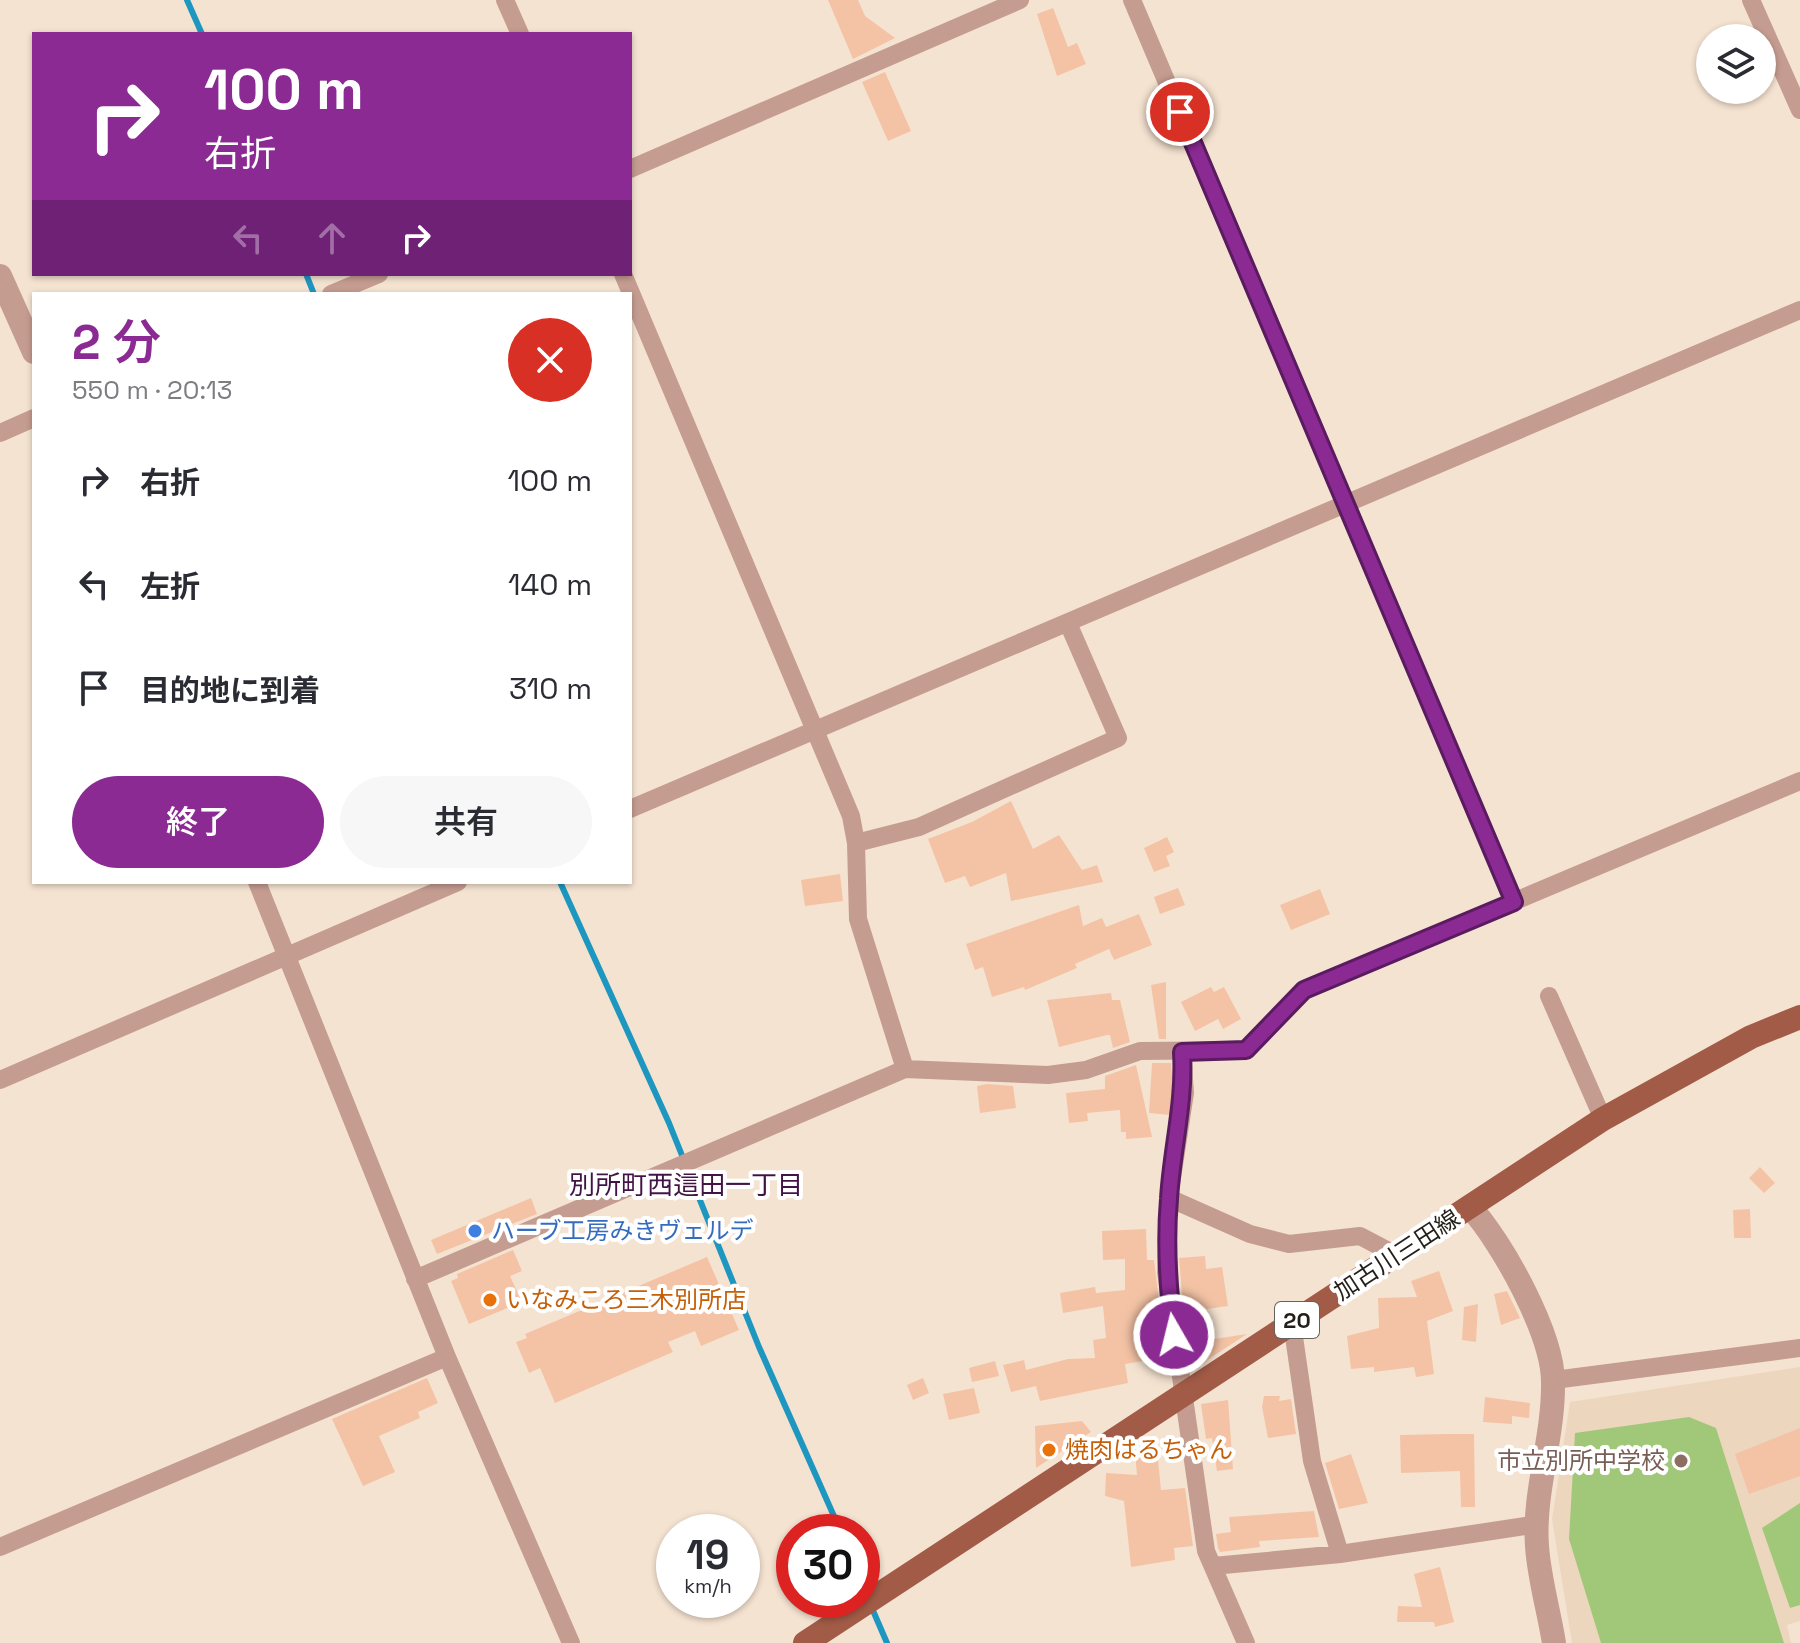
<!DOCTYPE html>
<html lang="ja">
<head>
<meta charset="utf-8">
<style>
  :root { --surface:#fff; --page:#f7f7f7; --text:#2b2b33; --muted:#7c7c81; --accent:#8b2a93 }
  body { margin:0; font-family:"Space Grotesk","Noto Sans JP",sans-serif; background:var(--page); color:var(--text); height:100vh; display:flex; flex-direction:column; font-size:30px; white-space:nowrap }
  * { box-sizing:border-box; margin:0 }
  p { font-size:26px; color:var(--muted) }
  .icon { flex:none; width:44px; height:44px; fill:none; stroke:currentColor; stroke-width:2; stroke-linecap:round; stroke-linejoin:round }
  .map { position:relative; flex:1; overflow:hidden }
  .side { position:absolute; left:32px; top:292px; width:600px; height:592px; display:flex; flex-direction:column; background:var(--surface); border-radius:0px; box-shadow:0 2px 6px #0004 }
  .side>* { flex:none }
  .banner { position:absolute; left:32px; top:32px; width:600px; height:244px; border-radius:0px; box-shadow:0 2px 6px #0004; background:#8b2a93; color:#fff; overflow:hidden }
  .fabs { position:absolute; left:1696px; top:24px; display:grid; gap:16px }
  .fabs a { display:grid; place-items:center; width:80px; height:80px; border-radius:50%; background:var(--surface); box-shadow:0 2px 6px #0004; font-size:40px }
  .speed { position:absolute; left:656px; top:1514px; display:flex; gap:16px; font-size:40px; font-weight:700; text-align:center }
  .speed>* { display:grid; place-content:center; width:104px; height:104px; border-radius:50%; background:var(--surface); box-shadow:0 2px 6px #0004; line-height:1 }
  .speed small { font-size:20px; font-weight:400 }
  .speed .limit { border:12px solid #d22; background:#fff; color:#111 }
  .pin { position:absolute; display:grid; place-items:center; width:68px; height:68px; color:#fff; margin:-34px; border:4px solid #fff; border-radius:50%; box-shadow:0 2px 8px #0007 }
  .me { position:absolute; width:88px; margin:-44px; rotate:352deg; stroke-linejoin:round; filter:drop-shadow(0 0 6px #0008) }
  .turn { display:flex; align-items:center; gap:28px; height:168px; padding:0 40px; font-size:36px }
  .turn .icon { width:104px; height:104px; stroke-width:2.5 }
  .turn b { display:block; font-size:56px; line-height:68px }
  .lanes { display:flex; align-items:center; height:76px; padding:0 40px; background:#0003; justify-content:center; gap:40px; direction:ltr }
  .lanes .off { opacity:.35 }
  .round { display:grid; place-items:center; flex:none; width:84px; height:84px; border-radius:42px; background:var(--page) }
  .headline { display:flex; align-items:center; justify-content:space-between; height:136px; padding:0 40px }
  h1 { font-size:48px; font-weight:600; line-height:60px; color:var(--accent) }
  .button { display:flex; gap:16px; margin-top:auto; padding:16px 40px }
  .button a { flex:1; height:92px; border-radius:48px; background:var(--accent); color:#fff; font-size:32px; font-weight:600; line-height:92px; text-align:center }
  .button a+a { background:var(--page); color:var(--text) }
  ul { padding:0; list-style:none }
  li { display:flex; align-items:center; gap:24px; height:104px; padding:0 40px }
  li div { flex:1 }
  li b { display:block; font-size:30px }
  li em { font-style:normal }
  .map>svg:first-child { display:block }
</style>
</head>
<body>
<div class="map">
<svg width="1800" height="1643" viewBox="0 0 1800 1643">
  <rect width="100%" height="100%" fill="#f5e3d1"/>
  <path fill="#edd6be" d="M1800 1367V1621L1787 1625 1791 1643H1572L1552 1519 1570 1402Z"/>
  <path fill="#a1c879" d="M1689 1417 1716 1428 1784 1643H1601L1569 1539 1575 1433Z
    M1800 1503V1605L1790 1608 1762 1528Z"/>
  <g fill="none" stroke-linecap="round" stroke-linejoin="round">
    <path stroke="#1d97c0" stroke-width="6" d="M187 0 202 34
      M306 274 314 294
      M560 882 669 1123 759 1347 841 1532
      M862 1584 867 1595
      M871 1606 887 1643"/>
  </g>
  <path fill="#f4c3a5" d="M828 0H858L865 16 895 38 853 59Z
    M1053 8 1068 47 1077 43 1086 64 1057 76 1037 14Z
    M885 72 911 131 888 141 862 82Z
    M1011 801 1033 849 1059 835 1082 870 1097 865 1103 882 1011 901 1006 873 970 887 965 876 945 883 928 839 972 822Z
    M1167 837 1174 852 1166 856 1170 866 1154 872 1144 848Z
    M840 874 843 901 805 906 801 880Z
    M1178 888 1185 905 1160 914 1154 897Z
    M1320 889 1330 914 1291 930 1280 905Z
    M1079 905 1083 926 1102 918 1106 927 1139 914 1152 945 1114 960 1109 949 1075 964 1077 968 1025 990 1024 987 992 997 983 967 975 970 966 944Z
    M1166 982V1039H1159L1151 985Z
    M1211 987 1214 992 1224 987 1241 1019 1223 1029 1218 1019 1195 1031 1181 1002Z
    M1111 993 1112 1000H1120L1130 1042 1113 1048 1110 1035H1107L1059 1047 1047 1000Z
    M1152 1063H1171L1173 1093 1170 1115 1149 1113Z
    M1136 1065 1152 1137 1126 1139V1132H1121L1120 1110 1087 1113 1088 1121 1069 1123 1066 1093 1105 1089V1076Z
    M987 1084 1013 1086 1016 1108 980 1113 977 1086Z
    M1760 1167 1775 1183 1764 1193 1749 1178Z
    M531 1198 537 1214 437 1254 431 1240Z
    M1750 1209 1751 1238H1734L1733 1210Z
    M1146 1229 1147 1260H1154L1166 1357 1125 1364 1128 1383 1040 1401 1036 1386 1011 1392 1003 1365 1024 1360 1026 1370 1068 1359 1095 1358 1093 1340 1106 1338 1103 1306 1063 1313 1060 1293 1095 1287 1096 1293 1125 1290V1259L1103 1260 1102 1231Z
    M513 1250 522 1271 510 1276 522 1302 469 1324 451 1281 458 1278 457 1274Z
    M1205 1256 1206 1269 1222 1267 1228 1306 1193 1311V1305L1183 1306 1179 1258Z
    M707 1257 739 1330 701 1346 695 1331 668 1342 673 1352 555 1403 540 1368 529 1373 516 1342 527 1338 525 1334Z
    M1439 1271 1453 1311 1427 1321 1434 1374 1416 1377 1414 1367 1374 1372V1367L1351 1369 1347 1336 1379 1328 1378 1298 1417 1297 1411 1281Z
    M1507 1291 1520 1318 1501 1325 1494 1294Z
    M1478 1304 1476 1342 1462 1340 1464 1307Z
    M1247 1334 1192 1370 1188 1343Z
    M995 1361 999 1376 972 1382 969 1368Z
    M427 1378 438 1403 418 1412 420 1418 379 1436 395 1472 363 1486 332 1419Z
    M923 1378 929 1393 913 1400 907 1385Z
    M974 1388 980 1413 949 1420 943 1394Z
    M1264 1396H1280L1279 1401 1291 1399 1296 1434 1268 1438 1262 1407Z
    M1485 1397 1530 1403 1529 1418 1512 1416V1424L1483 1422Z
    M1228 1400 1233 1469 1217 1471 1212 1438 1206 1439 1201 1404Z
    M1082 1421 1091 1432 1036 1468 1035 1426Z
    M1800 1428V1476L1749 1494 1735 1454Z
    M1448 1434H1474L1475 1507H1461L1460 1471 1401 1473 1400 1435Z
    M1157 1450 1161 1490 1185 1488 1193 1546 1174 1548 1175 1560 1131 1567 1124 1501 1105 1496 1106 1473 1137 1475 1135 1452Z
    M1351 1454 1368 1503 1339 1509 1325 1463Z
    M1314 1511 1319 1537 1259 1541 1260 1547 1220 1552 1218 1548 1216 1534 1231 1532 1229 1517Z
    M1440 1567 1454 1622 1435 1627 1434 1622H1397L1398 1606 1422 1607 1414 1574Z"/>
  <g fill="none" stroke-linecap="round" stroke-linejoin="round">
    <path stroke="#c59c90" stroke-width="18" d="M505 0 520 34
      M1132 0 1514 902
      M1751 0 1800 110
      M630 169 1020 0
      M623 274 851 816 856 843 858 919 905 1069
      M331 294 379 274
      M0 433 34 418
      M630 809 1800 310
      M856 843 919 827 1118 738 1068 623
      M257 882 447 1357 571 1643
      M1549 996 1603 1119
      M1182 1052 1185 1093 1169 1198 1166 1272 1206 1551 1246 1643
      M0 1080 458 882
      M1169 1198 1250 1234 1289 1244 1360 1236 1396 1255
      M415 1279 905 1069 1048 1075 1086 1070 1140 1051 1246 1050 1304 990 1800 781
      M1292 1323 1312 1461 1340 1554
      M1554 1380 1800 1348
      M0 1547 447 1357
      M1213 1566 1340 1554 1538 1524"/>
    <path stroke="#c59c90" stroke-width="24" d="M0 276 34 352
      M1470 1207C1502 1242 1553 1334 1553 1382 1554 1437 1533 1492 1537 1546 1539 1578 1549 1611 1554 1643"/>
    <path stroke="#a25b47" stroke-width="24" d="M805 1643 1603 1119 1751 1037 1800 1017"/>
  </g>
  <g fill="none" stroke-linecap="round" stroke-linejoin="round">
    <defs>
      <path id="route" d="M1174 1335C1168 1289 1165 1245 1169 1199 1172 1148 1185 1104 1182 1052L1246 1050 1304 990 1514 902 1180 112"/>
    </defs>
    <use href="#route" stroke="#5a1b60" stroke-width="20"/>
    <use href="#route" stroke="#8b2a93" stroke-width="14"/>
  </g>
  <circle fill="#3f7fe0" stroke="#fff" stroke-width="3" cx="475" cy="1231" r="8"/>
  <g fill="#e8710a" stroke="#fff" stroke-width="3">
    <circle cx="490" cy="1300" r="8"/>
    <circle cx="1049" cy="1450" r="8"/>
  </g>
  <circle fill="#8d6e63" stroke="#fff" stroke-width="3" cx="1681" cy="1461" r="8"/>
  <g text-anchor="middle" stroke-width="8" stroke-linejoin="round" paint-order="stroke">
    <rect fill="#fff" stroke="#66625d" stroke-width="2" x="1275" y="1302" width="44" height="36" rx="6"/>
    <g font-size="22" font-weight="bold" fill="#241e18">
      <text x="1297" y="1328">20</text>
    </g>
    <g font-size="24" fill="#366cbe" stroke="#fff" text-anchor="start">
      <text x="491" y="1239">ハーブ工房みきヴェルデ</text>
    </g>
    <g font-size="24" fill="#241e18" stroke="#fff">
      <text transform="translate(1397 1255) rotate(-33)" y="8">加古川三田線</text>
    </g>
    <g font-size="24" fill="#c56008" stroke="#fff" text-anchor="start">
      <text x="506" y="1308">いなみころ三木別所店</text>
      <text x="1065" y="1458">焼肉はるちゃん</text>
    </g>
    <g font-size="24" fill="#785e54" stroke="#fff" text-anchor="end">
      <text x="1665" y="1469">市立別所中学校</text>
    </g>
    <g font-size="26" fill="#421446" stroke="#fff">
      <text x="686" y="1194">別所町西這田一丁目</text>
    </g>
  </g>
</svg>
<div class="fabs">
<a><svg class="icon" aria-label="layers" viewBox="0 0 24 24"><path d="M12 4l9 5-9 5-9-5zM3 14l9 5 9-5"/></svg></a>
</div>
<div class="speed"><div>19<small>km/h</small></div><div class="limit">30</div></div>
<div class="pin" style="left:1180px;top:112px;background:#d93025"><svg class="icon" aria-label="arrive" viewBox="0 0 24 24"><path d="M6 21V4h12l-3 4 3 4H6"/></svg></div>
<svg class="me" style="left:1174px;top:1335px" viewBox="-20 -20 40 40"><circle r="17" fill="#8b2a93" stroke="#fff" stroke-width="3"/><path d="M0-11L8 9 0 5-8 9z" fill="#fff"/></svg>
<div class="banner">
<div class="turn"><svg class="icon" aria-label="right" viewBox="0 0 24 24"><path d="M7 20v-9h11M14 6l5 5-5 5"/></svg><div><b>100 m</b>右折</div></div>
<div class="lanes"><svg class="icon off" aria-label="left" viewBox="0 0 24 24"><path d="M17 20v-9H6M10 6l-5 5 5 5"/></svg><svg class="icon off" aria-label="ahead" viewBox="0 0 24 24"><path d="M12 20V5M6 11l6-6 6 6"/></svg><svg class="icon" aria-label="right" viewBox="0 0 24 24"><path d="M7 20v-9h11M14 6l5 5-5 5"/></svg></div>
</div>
<section class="side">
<div class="headline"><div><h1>2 分</h1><p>550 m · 20:13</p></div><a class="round" style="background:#d93025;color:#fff"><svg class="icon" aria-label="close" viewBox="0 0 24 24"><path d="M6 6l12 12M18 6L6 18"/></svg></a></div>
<ul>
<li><svg class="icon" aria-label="right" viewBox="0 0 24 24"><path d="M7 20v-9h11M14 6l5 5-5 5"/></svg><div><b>右折</b></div><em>100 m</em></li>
<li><svg class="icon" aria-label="left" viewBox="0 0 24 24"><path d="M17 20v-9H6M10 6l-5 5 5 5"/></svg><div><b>左折</b></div><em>140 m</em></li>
<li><svg class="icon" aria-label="arrive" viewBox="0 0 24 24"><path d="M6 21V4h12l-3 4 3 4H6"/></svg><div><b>目的地に到着</b></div><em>310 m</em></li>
</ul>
<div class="button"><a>終了</a><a>共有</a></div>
</section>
</div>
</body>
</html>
